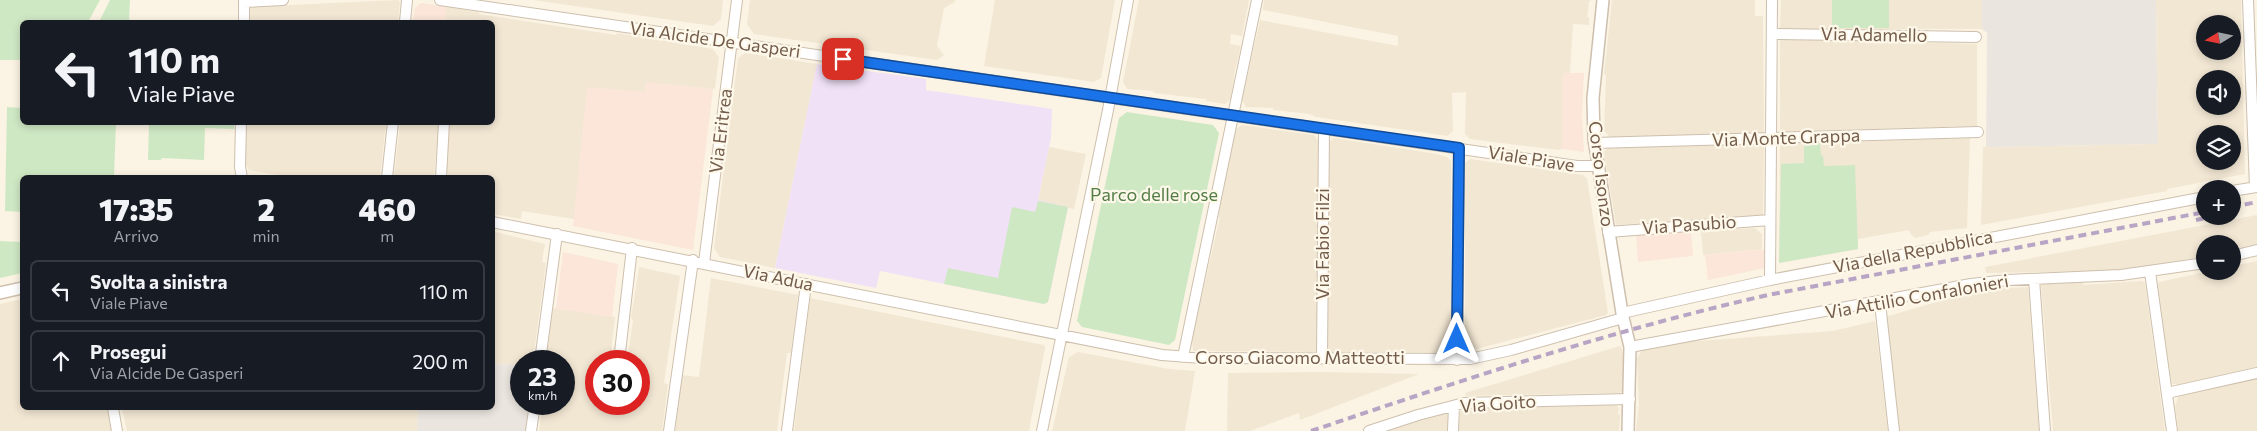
<!DOCTYPE html>
<html lang="it">
<head>
<meta charset="utf-8">
<style>
  :root { --surface:#171b24; --page:#20242c; --text:#f1f3f6; --muted:#9ea1a6; --line:#363941 }
  body { margin:0; font-family:Commissioner,sans-serif; background:var(--page); color:var(--text); height:100vh; display:flex; flex-direction:column; font-size:19px; white-space:nowrap }
  * { box-sizing:border-box; margin:0 }
  p { font-size:16px; color:var(--muted) }
  .icon { flex:none; width:28px; height:28px; fill:none; stroke:currentColor; stroke-width:2; stroke-linecap:round; stroke-linejoin:round }
  .map { position:relative; flex:1; overflow:hidden }
  .drawer { position:absolute; left:20px; top:175px; width:475px; height:235px; display:flex; flex-direction:column; background:var(--surface); border-radius:8px; box-shadow:0 2px 8px #0003 }
  .drawer>* { flex:none }
  .guide { position:absolute; left:20px; top:20px; width:475px; height:105px; border-radius:8px; box-shadow:0 2px 8px #0003; background:#171b24; color:var(--text); overflow:hidden }
  .needle { width:32px; rotate:260deg }
  .buttons { position:absolute; left:2196px; top:15px; display:grid; gap:10px }
  .buttons a { display:grid; place-items:center; width:45px; height:45px; border-radius:50%; background:var(--surface); box-shadow:0 2px 8px #0003; font-size:25px }
  .speed { position:absolute; left:510px; top:350px; display:flex; gap:10px; font-size:25px; font-weight:700; text-align:center }
  .speed>* { display:grid; place-content:center; width:65px; height:65px; border-radius:50%; background:var(--surface); box-shadow:0 2px 8px #0003; line-height:1 }
  .speed small { font-size:12px; font-weight:400 }
  .speed .limit { border:8px solid #d22; background:#fff; color:#111 }
  .pin { position:absolute; display:grid; place-items:center; width:42px; height:42px; color:#fff; margin:-21px; border-radius:10px; box-shadow:0 2px 8px #0006 }
  .me { position:absolute; width:55px; margin:-28px; rotate:0deg; stroke-linejoin:round; filter:drop-shadow(0 0 4px #0008) }
  .turn { display:flex; align-items:center; gap:18px; height:105px; padding:0 25px; font-size:22px }
  .turn .icon { width:65px; height:65px; stroke-width:2.5 }
  .turn b { display:block; font-size:35px; line-height:42px }
  .eta { display:flex; justify-content:space-evenly; align-items:center; height:85px; text-align:center }
  .eta b { font-size:30px; font-weight:800; line-height:35px }
  ul { padding:0; list-style:none }
  li { display:flex; align-items:center; gap:15px; height:62px; margin:0 10px 8px; padding:0 15px; border:2px solid var(--line); border-radius:8px }
  li div { flex:1 }
  li b { display:block; font-size:19px }
  li em { font-style:normal }
  .map>svg:first-child { display:block }
</style>
</head>
<body>
<div class="map">
<svg width="2257" height="431" viewBox="0 0 2257 431">
  <rect width="100%" height="100%" fill="#fbf4e4"/>
  <path fill="#f2e7d3" fill-rule="evenodd" d="M398 0 400 2 398 22H249V7Z
    M533 0H723L721 19 713 26Z
    M750 0H955V2L944 8 937 46 944 55 937 60 754 34 747 24Z
    M995 0H1115L1101 78 1094 82 984 66Z
    M1139 0H1249L1242 36 1231 34 1230 44 1241 46 1235 70 1231 99 1225 104 1206 101V99L1154 93 1153 91 1127 89 1123 82Z
    M1264 0H1591L1589 2 1587 17H1589V25L1573 24 1570 73H1565L1562 79V149L1559 150 1470 139 1465 134 1466 92 1452 93 1453 131 1447 136 1316 117 1310 114 1273 110V108L1246 107 1242 100 1260 20 1398 46V36L1263 10Z
    M1612 0H1755V16H1763L1764 133 1610 137 1604 131 1606 75 1604 74Z
    M1781 0H1982V29H1780Z
    M2156 0H2241L2245 174 2167 189V191L1981 225 1983 147 2158 144ZM2205 24H2232V51H2205ZM2205 79H2232V106H2205ZM2205 134H2232V161H2205Z
    M421 3 479 12V14L616 35 617 33 713 49 719 57 715 89 646 83 645 92 577 193 574 219 522 211 521 219 493 214 492 178 448 177V172H446L450 123 492 122V22H413L415 8Z
    M1780 39 1977 44V126L1780 132Z
    M745 53 817 64 775 268 720 257 714 248 738 58Z
    M246 123H386L380 177H288L249 170 245 164Z
    M400 123H439L434 177H394Z
    M1242 125 1314 135 1318 141V219L1316 223 1318 226 1317 352 1193 351 1192 339 1220 217H1218L1236 129Z
    M1334 138 1437 154 1447 157 1451 161V353L1386 352 1326 353 1329 265 1328 261V143Z
    M1970 138 1967 228 1930 232 1928 235 1915 238 1910 233 1909 230 1858 239V249L1779 263 1780 144Z
    M1764 144 1763 215 1616 225 1604 152 1607 148Z
    M1049 147 1086 154 1074 209 1038 201Z
    M1470 159 1583 175 1587 179 1608 313 1606 315 1476 349 1465 341V163Z
    M2257 215V244L2233 249 2232 244H2205V256L2155 265 2110 271 1986 273 1985 267Z
    M1755 228 1762 234V249L1703 255 1701 231Z
    M492 231 545 244 542 262 546 263 533 361H521V365L493 364Z
    M2257 261V431H2176V429L2178 428 2175 407 2178 397 2176 384H2172L2156 287 2159 282 2210 271H2232L2233 266Z
    M639 267 680 276 664 383 668 384 662 431H539L542 404H564V361H547L545 359 553 308 615 317 610 361H596V404H639V361H627L633 320 631 318Z
    M711 278 798 295 791 353H787L777 431H675L682 375 699 377Z
    M2083 281V285L2142 281 2145 283 2165 431H2053L2041 284Z
    M2028 287 2039 431H1897L1885 317 1968 293 2005 288Z
    M810 298 1044 345 1045 348 1029 431H794Z
    M22 299V408H109L113 431H0V304Z
    M1875 321 1888 431H1636L1639 405 1637 359 1642 350 1670 343 1833 331Z
    M1620 346 1622 349 1624 359 1622 392 1620 393 1466 396 1465 393Z
    M1078 352 1169 369 1195 371 1185 431H1052L1069 357Z
    M1324 372 1419 374 1300 420 1299 413 1250 431H1227L1228 373Z
    M1545 404V407L1616 405 1619 408 1618 414 1620 415 1619 431H1458L1460 412 1464 409Z
    M122 408H418L417 431H127Z
    M1435 414H1449L1448 431H1385Z"/>
  <path fill="#fbe6d9" d="M421 3 447 7 445 22H413L415 8Z
    M1565 73H1584L1582 115 1584 152 1562 149V79Z
    M646 82 713 89 693 250 573 226 587 87 645 92Z
    M1691 232 1693 256 1638 262 1636 234Z
    M1765 249V268L1708 280 1705 255Z
    M563 252 618 264 612 317 556 309Z"/>
  <path fill="#ebe5df" d="M1982 0H2156L2158 144 1986 147 1987 33 1982 29Z
    M493 364 521 365V404H529L526 431H417L418 408H492Z"/>
  <path fill="#f1e1f7" d="M817 64 926 79V90L1052 109 1051 138 1038 200 1068 207 1048 302 1044 304 880 271 876 288 775 268Z"/>
  <path fill="#cfe8c4" d="M0 0H100L88 22H22V60H0Z
    M110 0H130L129 22H99Z
    M1832 0H1889V28H1832Z
    M7 107 22 108V122L116 123 114 177 22 178V212L5 211Z
    M1127 112 1213 125 1219 133 1175 340 1169 345 1082 327 1077 321 1119 118Z
    M226 123H234V129L205 128 204 160 162 158 161 160H148L149 123Z
    M1804 143H1820L1821 155 1823 156 1824 166 1855 165 1858 249 1779 263 1781 164 1804 163Z
    M1038 201 1068 207 1048 302 1044 304 944 284 948 268 998 278 1012 207 1035 212Z
    M0 241 22 242V273L0 278Z"/>
  <g fill="none" stroke-linecap="round" stroke-linejoin="round">
    <defs>
      <path id="minor" d="M440 0 1577 166H1597
        M2248 0 2255 187
        M244 2 283 0
        M244 22V0
        M405 22 407 0
        M1772 34 1976 37
        M241 122 240 167 242 178
        M1594 143 1978 132
        M387 178 393 122
        M441 178 444 122
        M2232 191 2257 187
        M492 222 1162 355 1202 358 1470 359 1511 350 1623 318
        M1608 232 1770 220
        M2232 256 2257 250
        M704 263 737 0
        M2150 272 2172 431
        M2034 279 2045 431
        M1770 280 1772 0
        M1880 303 1894 431
        M1622 313 1770 280 2205 197
        M1630 347 1971 284 2008 280 2121 275 2205 263
        M1183 357 1257 0
        M1322 358 1324 130
        M1457 360 1459 148
        M540 361 557 234
        M619 361 632 248
        M2167 393 2257 373
        M113 408 117 431
        M531 431 535 404
        M669 431 693 260
        M787 431 806 284
        M1042 431 1108 110 1128 0
        M1369 431 1418 415 1464 403 1630 399
        M1453 431 1454 406"/>
      <path id="tertiary" d="M1603 0 1593 98 1594 139 1622 313 1630 347 1628 431
        M0 293 22 288"/>
    </defs>
    <use href="#minor" stroke="#cebfae" stroke-width="12"/>
    <use href="#tertiary" stroke="#cebfae" stroke-width="14"/>
    <use href="#minor" stroke="#fff" stroke-width="10"/>
    <use href="#tertiary" stroke="#fff" stroke-width="11"/>
    <path stroke="#b8a4c4" stroke-width="4" stroke-dasharray="8 5" stroke-linecap="butt" d="M2232 207 2257 202
      M2196 220 2215 216
      M1311 431C1462 380 1613 330 1768 295L2205 212"/>
  </g>
  <g fill="none" stroke-linecap="round" stroke-linejoin="round">
    <defs>
      <path id="route" d="M843 59 1459 148 1457 339"/>
    </defs>
    <use href="#route" stroke="#114b97" stroke-width="12"/>
    <use href="#route" stroke="#1a73e8" stroke-width="9"/>
  </g>
  <g text-anchor="middle" stroke-width="4.5" stroke-linejoin="round" paint-order="stroke">
    <g font-size="18" fill="#735c4b" stroke="#fef8ea">
      <text transform="translate(1874 35) rotate(1)" y="6">Via Adamello</text>
      <text transform="translate(715 40) rotate(8)" y="6">Via Alcide De Gasperi</text>
      <text transform="translate(721 131) rotate(-83)" y="6">Via Eritrea</text>
      <text transform="translate(1786 138) rotate(-2)" y="6">Via Monte Grappa</text>
      <text transform="translate(1531 159) rotate(9)" y="6">Viale Piave</text>
      <text transform="translate(1601 174) rotate(83)" y="6">Corso Isonzo</text>
      <text transform="translate(1689 225) rotate(-4)" y="6">Via Pasubio</text>
      <text transform="translate(1323 244) rotate(-90)" y="6">Via Fabio Filzi</text>
      <text transform="translate(1913 252) rotate(-11)" y="6">Via della Repubblica</text>
      <text transform="translate(778 278) rotate(12)" y="6">Via Adua</text>
      <text transform="translate(1917 297) rotate(-10)" y="6">Via Attilio Confalonieri</text>
      <text x="1300" y="364">Corso Giacomo Matteotti</text>
      <text transform="translate(1498 404) rotate(-4)" y="6">Via Goito</text>
    </g>
    <g font-size="18" fill="#537d46" stroke="#fef8ea">
      <text x="1154" y="201">Parco delle rose</text>
    </g>
  </g>
</svg>
<div class="buttons">
<a><svg class="needle" viewBox="-14 -14 28 28"><path d="M0-13l5 13h-10z" fill="#e53935"/><path d="M0 13l5-13h-10z" fill="#9ea1a6"/></svg></a>
<a><svg class="icon" aria-label="sound" viewBox="0 0 24 24"><path d="M4 9h4l5-4v14l-5-4H4zM17 9q2 3 0 6"/></svg></a>
<a><svg class="icon" aria-label="layers" viewBox="0 0 24 24"><path d="M12 4l9 5-9 5-9-5zM3 14l9 5 9-5"/></svg></a>
<a>+</a>
<a>−</a>
</div>
<div class="speed"><div>23<small>km/h</small></div><div class="limit">30</div></div>
<div class="pin" style="left:843px;top:59px;background:#d93025"><svg class="icon" aria-label="arrive" viewBox="0 0 24 24"><path d="M6 21V4h12l-3 4 3 4H6"/></svg></div>
<svg class="me" style="left:1457px;top:339px" viewBox="-20 -20 40 40"><path d="M0-17L14 15 0 8-14 15z" fill="#1a73e8" stroke="#fff" stroke-width="4"/></svg>
<div class="guide">
<div class="turn"><svg class="icon" aria-label="left" viewBox="0 0 24 24"><path d="M17 20v-9H6M10 6l-5 5 5 5"/></svg><div><b>110 m</b>Viale Piave</div></div>
</div>
<section class="drawer">
<div class="eta">
<div><b>17:35</b><p>Arrivo</p></div>
<div><b>2</b><p>min</p></div>
<div><b>460</b><p>m</p></div>
</div>
<ul>
<li><svg class="icon" aria-label="left" viewBox="0 0 24 24"><path d="M17 20v-9H6M10 6l-5 5 5 5"/></svg><div><b>Svolta a sinistra</b><p>Viale Piave</p></div><em>110 m</em></li>
<li><svg class="icon" aria-label="ahead" viewBox="0 0 24 24"><path d="M12 20V5M6 11l6-6 6 6"/></svg><div><b>Prosegui</b><p>Via Alcide De Gasperi</p></div><em>200 m</em></li>
</ul>
</section>
</div>
</body>
</html>
